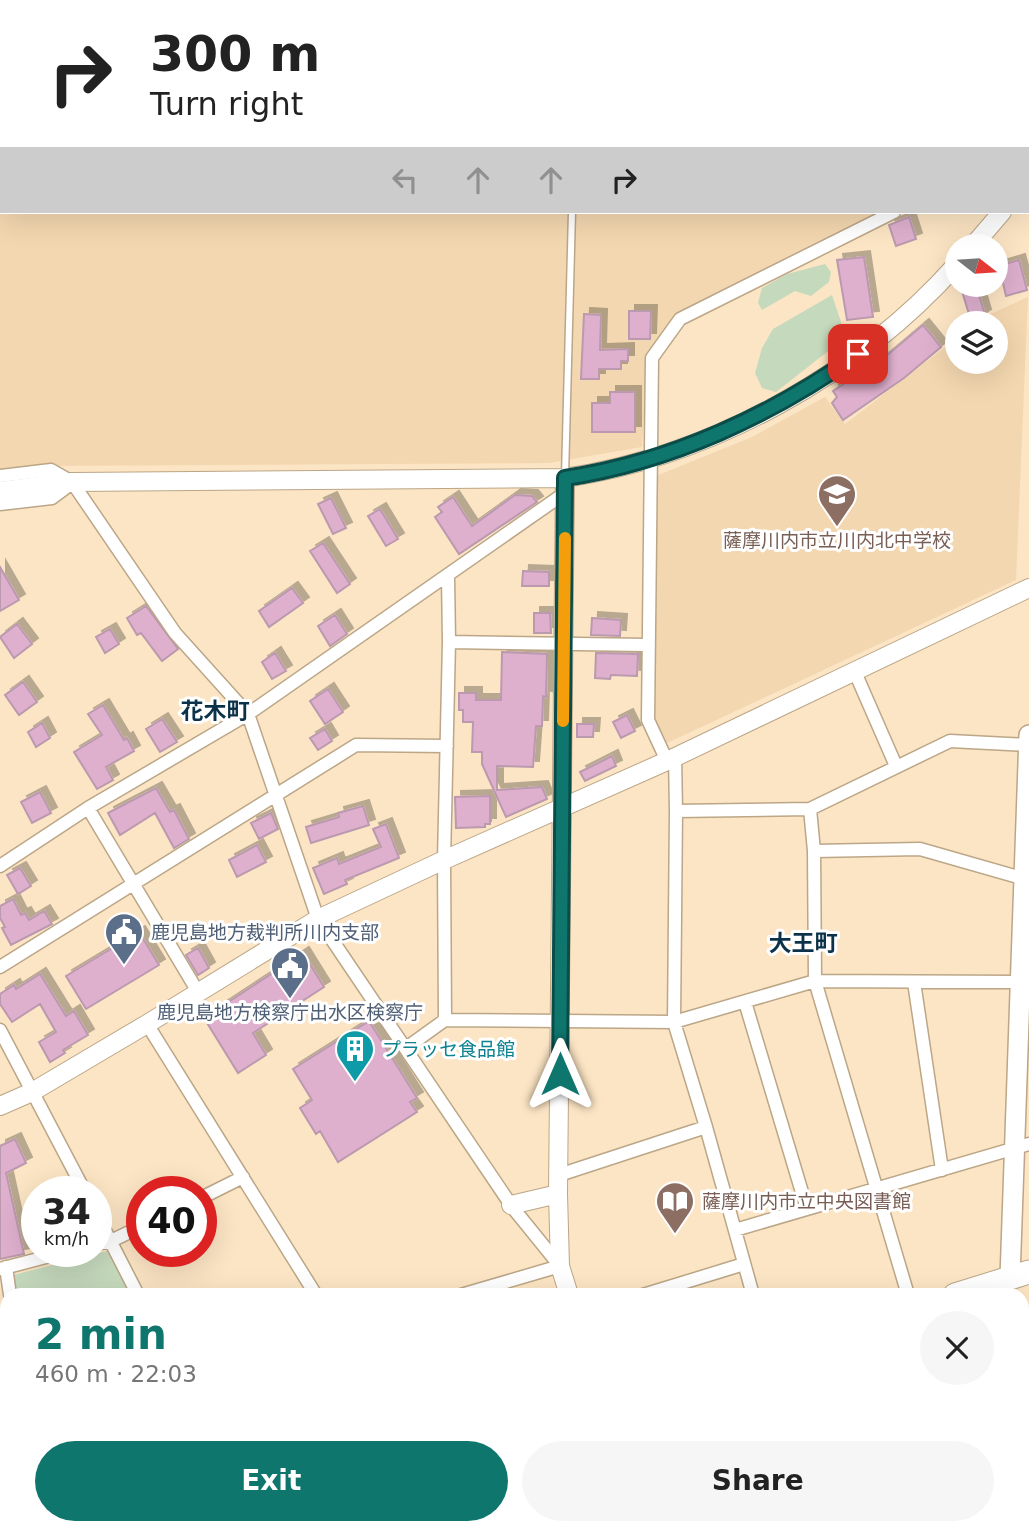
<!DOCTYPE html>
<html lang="en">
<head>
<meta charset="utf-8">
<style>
  :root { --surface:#fff; --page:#f6f6f6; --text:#222; --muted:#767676; --accent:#0f766e }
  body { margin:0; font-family:"DejaVu Sans","Noto Sans JP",sans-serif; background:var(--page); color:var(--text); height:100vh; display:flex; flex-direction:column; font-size:26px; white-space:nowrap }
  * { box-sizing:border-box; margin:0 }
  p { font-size:23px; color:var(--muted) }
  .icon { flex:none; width:38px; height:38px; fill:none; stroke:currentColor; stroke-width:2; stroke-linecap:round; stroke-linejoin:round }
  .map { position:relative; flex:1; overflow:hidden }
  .sheet { position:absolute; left:0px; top:1288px; width:1029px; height:247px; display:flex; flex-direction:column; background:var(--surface); border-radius:21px 21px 0 0; box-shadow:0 7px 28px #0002 }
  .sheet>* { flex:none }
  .banner { position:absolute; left:0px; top:0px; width:1029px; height:214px; box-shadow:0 7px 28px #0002; background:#fff; color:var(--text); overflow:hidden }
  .needle { width:46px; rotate:107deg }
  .fabs { position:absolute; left:945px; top:234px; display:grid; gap:14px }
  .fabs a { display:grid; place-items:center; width:63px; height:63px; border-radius:50%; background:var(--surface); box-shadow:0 7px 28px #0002; font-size:35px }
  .speed { position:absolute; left:21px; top:1176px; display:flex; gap:14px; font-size:35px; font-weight:700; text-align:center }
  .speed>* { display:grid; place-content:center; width:91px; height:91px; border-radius:50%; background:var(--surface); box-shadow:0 7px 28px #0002; line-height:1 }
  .speed small { font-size:18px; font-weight:400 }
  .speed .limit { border:10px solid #d22; background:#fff; color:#111 }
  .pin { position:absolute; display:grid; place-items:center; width:60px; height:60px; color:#fff; margin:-30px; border-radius:14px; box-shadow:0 4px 10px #0006 }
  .me { position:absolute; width:77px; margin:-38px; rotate:0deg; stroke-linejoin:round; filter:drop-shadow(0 0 5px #0008) }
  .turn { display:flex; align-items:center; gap:24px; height:147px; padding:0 35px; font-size:32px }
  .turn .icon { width:91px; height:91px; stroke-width:2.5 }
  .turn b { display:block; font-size:49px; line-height:60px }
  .lanes { display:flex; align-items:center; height:66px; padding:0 35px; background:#0003; justify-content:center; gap:35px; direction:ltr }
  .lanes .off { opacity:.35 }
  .round { display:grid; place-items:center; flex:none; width:74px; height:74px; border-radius:37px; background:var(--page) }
  .overview { display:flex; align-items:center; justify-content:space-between; height:119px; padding:0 35px }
  h1 { font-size:42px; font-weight:800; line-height:52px; color:var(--accent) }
  .button { display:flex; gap:14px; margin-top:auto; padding:14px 35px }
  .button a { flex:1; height:80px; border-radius:42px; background:var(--accent); color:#fff; font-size:28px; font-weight:800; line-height:80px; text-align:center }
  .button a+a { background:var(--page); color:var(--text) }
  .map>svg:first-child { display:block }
</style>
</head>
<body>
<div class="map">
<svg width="1029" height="1534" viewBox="0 0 1029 1534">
  <defs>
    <filter id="shadow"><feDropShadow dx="6" dy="-6" stdDeviation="0" flood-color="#0004"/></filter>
  </defs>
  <rect width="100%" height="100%" fill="#fce5c4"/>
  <path fill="#f3d7b0" d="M0 0H966V2H2V212H880L677 315 648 355 642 447 549 463 43 466 0 470Z
    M1028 297 1016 580 667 743 653 721 656 476 752 437 825 397 845 424 957 338V362H996V324H976L988 315Z"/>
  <path fill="#c5d9bc" d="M825 264 831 272 829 282 811 296 795 291 762 310 758 303 762 288 787 274Z
    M832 295 846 337 776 392 762 388 755 373 762 348 773 329Z
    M107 1251 131 1295H16L13 1275Z"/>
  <path fill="#deb0ce" stroke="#bb99af" stroke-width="2" filter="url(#shadow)" d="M909 217 916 239 896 246 889 225Z
    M864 257 873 317 847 320 837 260Z
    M1019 260 1027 290 1006 296 999 266Z
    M970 285H976L985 315 972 324 961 288Z
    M629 311H651L650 339H629Z
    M584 314 601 315 600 350 628 349V361H621V369H599V379H581Z
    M923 325 941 347 904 378 843 420 832 403 837 397 833 391 885 357Z
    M610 392H635V432H592V403H610Z
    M515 495 532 496 537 502 459 554 435 517 442 512 438 507 453 497 472 526Z
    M331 498 346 528 333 534 318 504Z
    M380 509 398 539 386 546 368 516Z
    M323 543 350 584 337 593 310 551Z
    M0 567 19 600 0 611Z
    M523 571 549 572V586H522Z
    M292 588 303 603 269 627 259 611Z
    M146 606 178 649 162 661 141 633 137 635 127 618Z
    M534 613H550L551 633H534Z
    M335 615 347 634 330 646 318 626Z
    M592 618 621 620 620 636 591 635Z
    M17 624 32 644 14 658 0 637Z
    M110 629 119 644 105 653 96 637Z
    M502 652 547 654 546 697 543 696 542 726H536L533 767 497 766V790L542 787 547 799 506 817 482 764V752H472L473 722H463V710H459V693H476V700H501Z
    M275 653 286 671 272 679 262 662Z
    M596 653 638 654 637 676 611 675 610 679 595 678Z
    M23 682 37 702 19 715 5 695Z
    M328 689 343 712 325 724 310 701Z
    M103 705 124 740 127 738 134 751 106 767 113 780 97 789 74 752 102 735 88 714Z
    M627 715 635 731 621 738 613 722Z
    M162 719 177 742 160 752 146 729Z
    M42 723 50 738 36 747 28 732Z
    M577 724H594L593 737H577Z
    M325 729 332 741 318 750 310 738Z
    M612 756 616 766 585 781 580 772Z
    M156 788 170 812 174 810 189 839 174 848 155 813 120 835 108 813Z
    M40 792 51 813 32 823 21 802Z
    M490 796V824H485V827L456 828 455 797Z
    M363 806 369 825 311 843 306 827 339 817 338 813Z
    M271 813 278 829 259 839 251 823Z
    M386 824 399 858 345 880 347 884 324 894 313 868 337 858 339 864 381 847 373 829Z
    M257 845 266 862 237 877 229 860Z
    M20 868 31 886 18 894 7 875Z
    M13 899 21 915 25 913 29 920 44 911 52 924 11 945 2 928 5 927 0 918V906Z
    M139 932 159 965 86 1009 66 976Z
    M198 948 209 968 198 975 186 955Z
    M303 953 324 987 253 1033 266 1055 238 1073 204 1018Z
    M40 974 66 1016 74 1011 88 1035 63 1050 65 1053 50 1062 39 1042 56 1032 40 1004 12 1022 0 1004V994L14 985 16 989Z
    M369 1021 417 1098 410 1102 417 1112 338 1162 320 1131 316 1134 300 1108 312 1100 293 1069Z
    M15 1139 26 1163 6 1173 24 1254 0 1259V1146Z"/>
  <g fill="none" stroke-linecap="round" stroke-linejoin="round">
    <defs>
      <path id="lane" d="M88 2V0
        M293 2V0
        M576 2V0
        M0 149H2
        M565 476 572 212
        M307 1528 309 1534"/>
      <path id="street" d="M975 0V2
        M1027 155 1029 159
        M0 476 51 470 72 482 175 633 248 714 318 919 513 1208 560 1266 461 1295
        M0 504 52 498 72 483
        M449 642 647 645
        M854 670 896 766
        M675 756 676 811 674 1022 706 1127 753 1295
        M667 761 648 720 652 358 680 319 894 212
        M88 808 198 992
        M810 809 814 851 815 981 908 1295
        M676 811 810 809 950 741 1029 745
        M814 851 920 849 1025 879
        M0 866 88 808 248 714 565 493
        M0 967 356 745 447 746
        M914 982 942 1170
        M745 1002 807 1209
        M445 1020 444 860 449 642 448 576
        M147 1024 316 1295
        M0 1030 85 1192
        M406 1048 445 1020 674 1022 815 981 1025 982
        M559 1175 706 1127
        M201 1198 243 1177
        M96 1213 138 1295
        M735 1230 1029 1144
        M96 1244 111 1241 142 1226
        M6 1267 10 1295
        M0 1269 69 1251
        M643 1295 744 1264
        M0 1433 7 1431
        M1022 1467 1029 1465
        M0 1498 7 1496
        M45 1528V1534
        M432 1528 434 1534
        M910 1528 913 1534
        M516 1534 537 1528
        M802 1534 824 1528"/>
      <path id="secondary" d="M1027 181 1029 179
        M972 247 1002 212
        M565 478 558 1194 560 1266 569 1295
        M0 491 72 482 565 478C712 456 858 375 957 264
        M0 1106 32 1092 147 1024 318 919 444 860 667 761 1029 588
        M511 1205 558 1194
        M717 1528 722 1534"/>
      <path id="primary" d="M1010 1278 1029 735"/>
      <path id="highway" d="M955 1295 1029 1272
        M1022 1355 1029 1398
        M163 1534 184 1528"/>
    </defs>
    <use href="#lane" stroke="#bba687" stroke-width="9"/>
    <use href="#street" stroke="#bba687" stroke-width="15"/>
    <use href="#secondary" stroke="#bba687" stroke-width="20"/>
    <use href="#primary" stroke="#bba687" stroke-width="22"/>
    <use href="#highway" stroke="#bba687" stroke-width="25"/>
    <use href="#lane" stroke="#fff" stroke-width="6"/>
    <use href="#street" stroke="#fff" stroke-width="12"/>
    <use href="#secondary" stroke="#fff" stroke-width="18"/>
    <use href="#primary" stroke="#fff" stroke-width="19"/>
    <use href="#highway" stroke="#fff" stroke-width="23"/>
  </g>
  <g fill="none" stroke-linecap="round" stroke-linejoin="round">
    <defs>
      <path id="route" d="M560 1074 565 478C671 462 772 415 858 354"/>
    </defs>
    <use href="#route" stroke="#0a4d48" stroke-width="18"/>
    <use href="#route" stroke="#0f766e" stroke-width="12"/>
    <path stroke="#f59e0b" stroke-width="12" d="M563 721 565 538"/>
  </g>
  <defs>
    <symbol id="school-pin" viewBox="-11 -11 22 30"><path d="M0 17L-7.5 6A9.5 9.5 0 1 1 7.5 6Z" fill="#8d6e63" stroke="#fff"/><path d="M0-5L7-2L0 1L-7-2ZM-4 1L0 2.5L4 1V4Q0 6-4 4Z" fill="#fff"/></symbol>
    <symbol id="civic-pin" viewBox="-11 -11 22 30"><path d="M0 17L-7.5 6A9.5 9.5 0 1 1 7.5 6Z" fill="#5c6f8a" stroke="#fff"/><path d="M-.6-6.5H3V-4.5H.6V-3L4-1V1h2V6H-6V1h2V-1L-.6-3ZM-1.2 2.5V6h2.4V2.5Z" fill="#fff"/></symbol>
    <symbol id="building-pin" viewBox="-11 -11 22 30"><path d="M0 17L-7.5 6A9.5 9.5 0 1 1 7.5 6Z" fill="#0f9aa8" stroke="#fff"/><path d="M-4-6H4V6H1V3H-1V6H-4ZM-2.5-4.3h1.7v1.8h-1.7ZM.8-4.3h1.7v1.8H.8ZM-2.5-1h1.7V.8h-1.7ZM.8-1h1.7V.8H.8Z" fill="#fff"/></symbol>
    <symbol id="library-pin" viewBox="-11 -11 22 30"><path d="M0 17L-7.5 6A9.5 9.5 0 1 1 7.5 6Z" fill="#8d6e63" stroke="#fff"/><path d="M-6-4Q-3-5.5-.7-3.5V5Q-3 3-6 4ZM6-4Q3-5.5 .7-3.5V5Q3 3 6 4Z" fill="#fff"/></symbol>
  </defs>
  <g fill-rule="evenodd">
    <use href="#school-pin" x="815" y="472" width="44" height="60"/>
    <use href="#civic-pin" x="102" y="910" width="44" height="60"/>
    <use href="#civic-pin" x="268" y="944" width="44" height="60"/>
    <use href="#building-pin" x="333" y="1027" width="44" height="60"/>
    <use href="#library-pin" x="653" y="1179" width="44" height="60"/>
  </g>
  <g text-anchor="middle" stroke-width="6" stroke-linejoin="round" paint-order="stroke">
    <g font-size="19" fill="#785e54" stroke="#fff">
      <text x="837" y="547">薩摩川内市立川内北中学校</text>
      <text x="702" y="1208" text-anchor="start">薩摩川内市立中央図書館</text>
    </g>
    <g font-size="19" fill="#4e5e75" stroke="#fff" text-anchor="start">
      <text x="151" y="939">鹿児島地方裁判所川内支部</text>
      <text x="290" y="1019" text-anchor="middle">鹿児島地方検察庁出水区検察庁</text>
    </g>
    <g font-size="19" fill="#0d838f" stroke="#fff" text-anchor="start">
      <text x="382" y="1056">プラッセ食品館</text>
    </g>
    <g font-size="23" font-weight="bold" fill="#0c324a" stroke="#fff">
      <text x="215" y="719">花木町</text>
      <text x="803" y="951">大王町</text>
    </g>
  </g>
</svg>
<div class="fabs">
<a><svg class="needle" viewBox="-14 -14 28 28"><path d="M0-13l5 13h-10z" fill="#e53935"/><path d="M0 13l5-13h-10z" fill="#767676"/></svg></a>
<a><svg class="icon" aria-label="layers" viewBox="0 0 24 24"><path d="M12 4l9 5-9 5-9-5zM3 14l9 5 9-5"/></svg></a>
</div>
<div class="speed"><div>34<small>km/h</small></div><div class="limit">40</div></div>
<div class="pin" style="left:858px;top:354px;background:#d93025"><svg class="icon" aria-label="arrive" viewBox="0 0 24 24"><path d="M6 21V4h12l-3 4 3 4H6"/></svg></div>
<svg class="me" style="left:560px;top:1074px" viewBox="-20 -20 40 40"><path d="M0-17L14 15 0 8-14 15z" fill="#0f766e" stroke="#fff" stroke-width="4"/></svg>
<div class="banner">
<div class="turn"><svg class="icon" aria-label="right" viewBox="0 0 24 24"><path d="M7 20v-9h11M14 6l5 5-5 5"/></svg><div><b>300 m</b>Turn right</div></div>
<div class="lanes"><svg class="icon off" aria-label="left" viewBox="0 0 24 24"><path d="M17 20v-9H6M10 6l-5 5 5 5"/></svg><svg class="icon off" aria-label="ahead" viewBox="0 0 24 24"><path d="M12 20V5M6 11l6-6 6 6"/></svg><svg class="icon off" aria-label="ahead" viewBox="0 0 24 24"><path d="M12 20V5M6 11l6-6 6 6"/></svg><svg class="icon" aria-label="right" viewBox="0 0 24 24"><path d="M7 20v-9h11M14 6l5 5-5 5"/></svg></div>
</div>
<section class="sheet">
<div class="overview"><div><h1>2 min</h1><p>460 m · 22:03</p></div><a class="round"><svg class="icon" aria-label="close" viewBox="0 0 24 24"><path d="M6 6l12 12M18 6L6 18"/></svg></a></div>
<div class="button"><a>Exit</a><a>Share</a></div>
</section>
</div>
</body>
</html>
